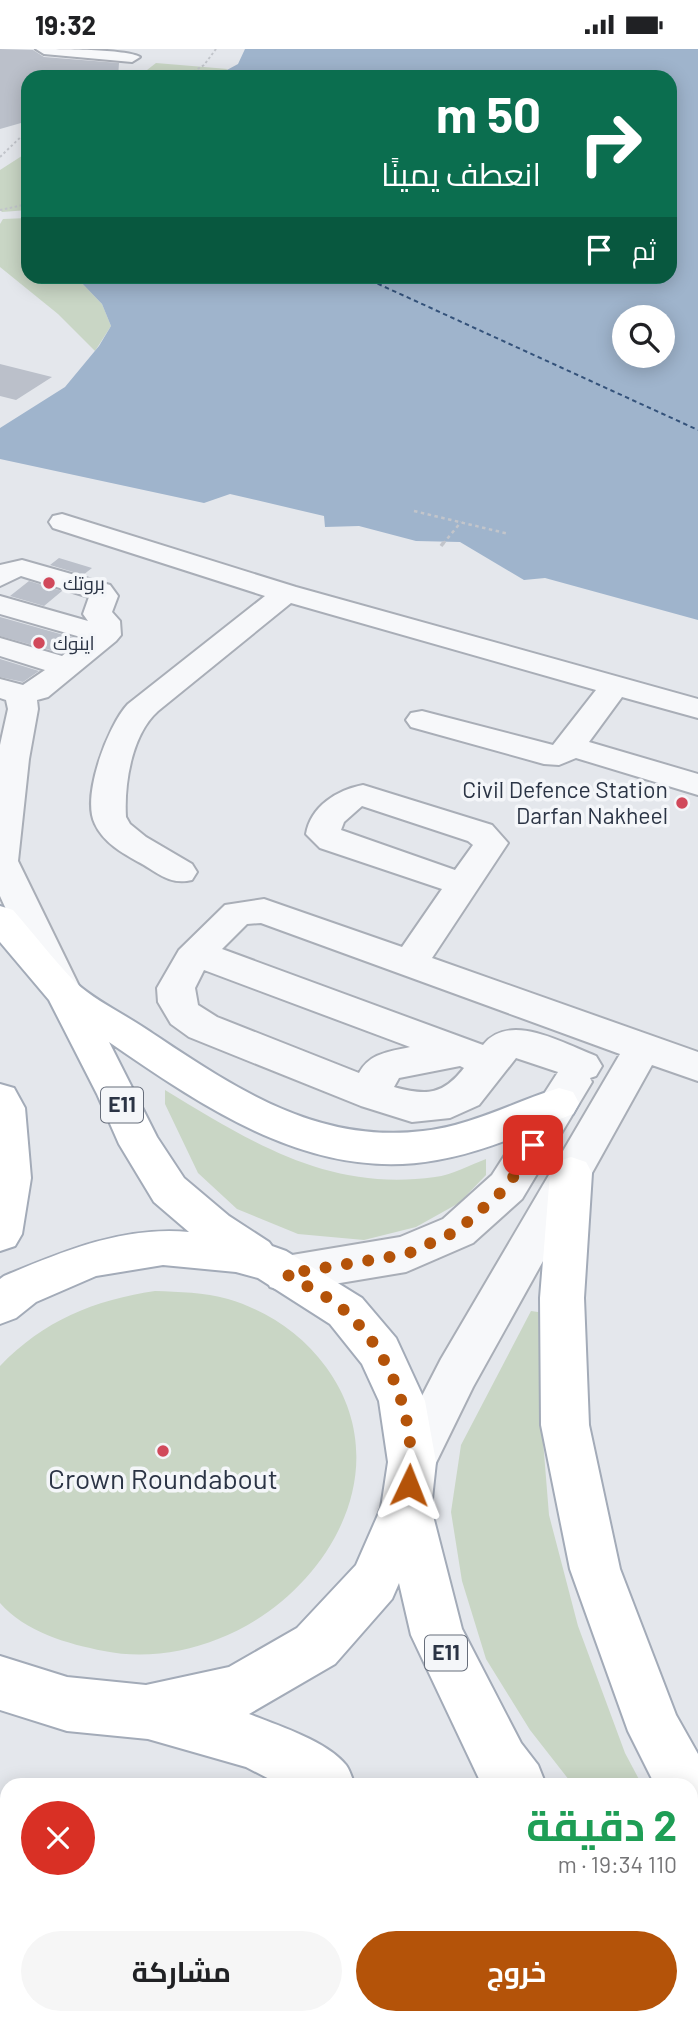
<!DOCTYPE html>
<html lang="ar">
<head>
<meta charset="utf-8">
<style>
  :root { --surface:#fff; --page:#f6f6f6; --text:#202124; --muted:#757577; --accent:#b45309 }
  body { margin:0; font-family:Barlow,Cairo,sans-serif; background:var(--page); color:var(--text); direction:rtl; height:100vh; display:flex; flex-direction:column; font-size:26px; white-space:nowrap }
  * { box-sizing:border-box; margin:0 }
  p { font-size:23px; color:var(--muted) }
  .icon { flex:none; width:38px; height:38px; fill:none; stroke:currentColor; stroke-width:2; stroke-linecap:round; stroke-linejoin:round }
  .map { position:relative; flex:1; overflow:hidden; direction:ltr }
  .side { position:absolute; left:0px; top:1729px; width:698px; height:247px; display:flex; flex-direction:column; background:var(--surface); border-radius:21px 21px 0 0; box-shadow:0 4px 18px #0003; direction:rtl }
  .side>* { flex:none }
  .top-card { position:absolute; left:21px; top:21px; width:656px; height:214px; border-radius:21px; box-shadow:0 4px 18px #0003; direction:rtl; background:#0b6e4f; color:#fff; overflow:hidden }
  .buttons { position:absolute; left:612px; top:256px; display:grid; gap:14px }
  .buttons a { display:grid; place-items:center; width:63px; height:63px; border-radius:50%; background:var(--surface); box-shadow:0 4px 18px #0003; font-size:35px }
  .pin { position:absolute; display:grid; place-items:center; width:60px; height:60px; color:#fff; margin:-30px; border-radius:14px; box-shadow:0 4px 10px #0006 }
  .me { position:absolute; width:77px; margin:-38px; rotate:2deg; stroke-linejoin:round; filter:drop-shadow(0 0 5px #0008) }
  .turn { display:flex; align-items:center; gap:24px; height:147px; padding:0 21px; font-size:32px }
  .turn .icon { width:91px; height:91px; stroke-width:2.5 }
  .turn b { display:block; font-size:49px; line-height:60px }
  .then { display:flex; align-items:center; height:66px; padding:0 21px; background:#0003; gap:14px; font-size:26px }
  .round { display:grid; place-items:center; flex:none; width:74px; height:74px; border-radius:37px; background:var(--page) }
  .headline { display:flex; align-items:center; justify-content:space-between; height:119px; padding:0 21px }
  h1 { font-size:42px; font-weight:700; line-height:52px; color:#1e9e55 }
  .action { display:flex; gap:14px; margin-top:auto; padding:14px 21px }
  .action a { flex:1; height:80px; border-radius:42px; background:var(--accent); color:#fff; font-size:28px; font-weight:700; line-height:80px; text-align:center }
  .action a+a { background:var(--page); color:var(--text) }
  .status { display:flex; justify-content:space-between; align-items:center; height:49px; padding:0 35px; background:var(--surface); direction:ltr }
  .status svg { height:19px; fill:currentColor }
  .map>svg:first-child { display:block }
</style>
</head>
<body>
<div class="status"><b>19:32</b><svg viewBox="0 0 49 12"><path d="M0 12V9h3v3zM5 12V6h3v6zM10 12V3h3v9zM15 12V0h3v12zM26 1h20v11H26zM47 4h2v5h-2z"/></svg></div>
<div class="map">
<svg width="698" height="1975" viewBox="0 0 698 1975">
  <rect width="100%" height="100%" fill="#e4e7ec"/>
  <path fill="#c9d6c5" d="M156 14 228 20 214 28H138Z
    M28 103V161L2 163 0 161V121Z
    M28 169V228H76L102 255 111 277 95 302 58 265 0 218V175L3 170Z
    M165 1041C251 1093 328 1143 435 1128 452 1126 470 1116 486 1110V1126L459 1154 416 1178 364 1191 298 1185 237 1160 198 1124 165 1055Z
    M155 1242C179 1243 204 1243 228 1250 268 1262 302 1285 326 1318 402 1422 324 1549 218 1590 183 1604 142 1610 104 1602 68 1595 25 1583 0 1554V1317C43 1272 94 1251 155 1242Z
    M531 1262 545 1264 539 1342 549 1466 578 1577 625 1704 642 1736H573L530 1681 486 1610 462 1532 451 1463 461 1396Z"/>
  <path fill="#9fb4cc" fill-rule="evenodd" d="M245 0H698V571L545 529 524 531 460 493 416 492 359 477 325 478 324 467 230 445 204 454 0 410V379L65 338 99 297 111 277 102 255 76 228H670V28H214L238 15ZM625 268H663V306H625Z"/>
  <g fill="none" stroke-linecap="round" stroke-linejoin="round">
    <path stroke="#34527a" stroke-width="2" stroke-dasharray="4.5 3.5" stroke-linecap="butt" d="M363 228 698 381"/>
  </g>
  <path fill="#bbc0ca" d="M0 0 33 1 44 8 119 14 118 28H28V72L0 80Z
    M0 315 52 328 16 351 0 347Z
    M59 509 92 519 83 526 50 516Z
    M29 532 62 542 44 557 10 547Z
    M0 568 78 590 61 604 0 587Z
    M0 610 39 622 23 633 0 628Z"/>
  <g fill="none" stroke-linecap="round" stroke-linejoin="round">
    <defs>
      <path id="minor" d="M36 0C57 0 127 0 140 8L132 13 44 5Z
        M62 465 296 538 698 650V669L622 648 589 693 698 725V746L576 709 559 716 544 715 411 678 406 671 411 664 422 662 553 696 596 641 291 554 158 662C132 685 124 734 126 768L130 775 146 788 192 815 197 823 192 831C172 836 160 826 144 816 126 806 104 795 95 775 81 748 108 676 128 655L265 547 53 479 49 473 53 467Z
        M22 511 110 536 118 547 112 563 120 572 121 586 116 592 48 648 37 651 38 660 29 710 18 812 80 939 74 948 61 952 48 948 42 939 0 847V696L8 660 6 651 0 649V630L23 636 45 621 0 607V589L62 607 84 589 0 565V547L88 572 83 565 89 548 21 527 0 537V516Z
        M363 736 492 776 508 794 432 909 698 1003V1032L652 1016 473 1338 429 1428 412 1435 395 1428 388 1413 441 1310 620 1005 261 874 247 875 222 900 483 996C510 962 564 995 596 1007L602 1017 596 1027 590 1029 592 1033 586 1043 522 1150 473 1194 406 1223 286 1243 270 1238 264 1225 270 1212 286 1207 400 1188 443 1170 492 1126 558 1023 516 1009 479 1056 450 1069 412 1073 361 1057 189 988 171 975 158 953 157 939 179 901 225 856 264 850 402 898 442 840 320 799 306 785C311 757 337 741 363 736ZM362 757 468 792 473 796 455 821 341 781 344 773ZM204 921 410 998C388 1003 370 1004 359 1024L217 968 198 956 195 939ZM460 1017 464 1019C443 1046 427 1047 394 1038L399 1029Z"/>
      <path id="major" d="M0 857 13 861C33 884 53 910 75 933 94 951 124 965 146 980 232 1037 314 1095 423 1082 470 1077 514 1053 559 1039L573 1043 579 1054 573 1065C529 1082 484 1103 437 1111 313 1134 205 1059 109 993L157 1088 184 1129 229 1167 269 1193 272 1197 286 1202 362 1249 396 1289 425 1352 436 1413 431 1459 462 1580 521 1694 538 1716 546 1736H483L481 1734 411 1586 399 1534 392 1550 335 1615 249 1665C277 1676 327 1692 346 1716 350 1721 352 1730 355 1736H281L246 1718 148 1690 67 1682 0 1661V1607L67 1628 146 1636 229 1618 297 1579 356 1516 381 1459 388 1413 379 1352 362 1315 330 1275 258 1229 236 1223 163 1216 96 1227 36 1253 16 1269 0 1275V1230L4 1227C64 1202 123 1177 189 1183L154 1153 119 1095 97 1045 49 951 0 893Z
        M0 1035 14 1039 25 1059 31 1129 22 1185 15 1197 0 1202Z
        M571 1108 586 1113 592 1124 584 1249 589 1376 620 1520 676 1666 698 1705V1758L691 1761V1736H655L628 1682 570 1520 541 1376 540 1249 550 1124 556 1113Z
        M691 1917 698 1920V1975H675L670 1969H691Z
        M506 1969H570L573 1975H509Z"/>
    </defs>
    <use href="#minor" stroke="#a9aeb7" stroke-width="4"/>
    <use href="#major" stroke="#a3abb8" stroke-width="4"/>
    <path stroke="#c2c5cb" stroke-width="2" stroke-dasharray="2.5 2.5" stroke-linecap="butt" d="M185 28 204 16 216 0
      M0 108 28 81
      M0 161 28 155"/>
    <path stroke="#c2c5cb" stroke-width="2.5" stroke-dasharray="3.5 3.5" stroke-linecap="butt" d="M414 462 509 485
      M443 495 461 473"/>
    <path stroke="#c2c5cb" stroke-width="3.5" stroke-dasharray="4.5 4.5" stroke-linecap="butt" d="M441 497 444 493"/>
    <use href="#minor" fill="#f7f8fa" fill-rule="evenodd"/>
    <use href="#major" fill="#fff" fill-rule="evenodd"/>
  </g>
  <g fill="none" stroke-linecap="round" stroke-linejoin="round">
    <path stroke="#b45309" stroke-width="12" stroke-dasharray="0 21.6" d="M409 1436C418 1375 392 1304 346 1263 330 1247 305 1237 286 1225L407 1205 457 1182 507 1138 533 1096"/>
  </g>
  <g fill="#d1495b" stroke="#f4f6f9" stroke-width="2.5">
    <circle cx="49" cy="534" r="7"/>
    <circle cx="39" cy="594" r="7"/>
    <circle cx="682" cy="754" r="7"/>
    <circle cx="163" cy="1402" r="7"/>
  </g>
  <g text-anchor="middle" stroke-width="7" stroke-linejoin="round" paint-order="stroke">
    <g font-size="19" fill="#2b3445" stroke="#f4f6f9" text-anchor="start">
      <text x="63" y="541">بروتك</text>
      <text x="53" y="601">اينوك</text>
    </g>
    <g fill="#f4f6f9" stroke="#676e7b" stroke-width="2">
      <rect x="101" y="1038.5" width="42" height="35" rx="5"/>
      <rect x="425" y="1586.5" width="42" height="35" rx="5"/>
    </g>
    <g font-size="21" font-weight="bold" fill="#2b3445">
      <text x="122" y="1063">E11</text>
      <text x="446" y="1611">E11</text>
    </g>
    <g font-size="23" fill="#2b3445" stroke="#f4f6f9" text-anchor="end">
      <text x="668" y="749">Civil Defence Station<tspan x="668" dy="26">Darfan Nakheel</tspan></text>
    </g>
    <g font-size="28" fill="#2b3445" stroke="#f4f6f9">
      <text x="163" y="1440">Crown Roundabout</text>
    </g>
  </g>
</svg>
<div class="buttons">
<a><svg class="icon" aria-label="search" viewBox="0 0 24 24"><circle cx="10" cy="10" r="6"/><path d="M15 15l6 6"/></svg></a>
</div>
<div class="pin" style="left:533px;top:1096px;background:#d93025"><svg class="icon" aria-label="arrive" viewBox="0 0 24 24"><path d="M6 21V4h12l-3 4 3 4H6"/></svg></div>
<svg class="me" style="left:409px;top:1436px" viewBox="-20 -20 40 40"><path d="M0-17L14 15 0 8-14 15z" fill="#b45309" stroke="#fff" stroke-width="4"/></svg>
<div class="top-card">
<div class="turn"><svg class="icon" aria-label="right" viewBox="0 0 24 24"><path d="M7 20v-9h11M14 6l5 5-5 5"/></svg><div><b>50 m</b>انعطف يمينًا</div></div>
<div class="then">ثم<svg class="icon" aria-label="arrive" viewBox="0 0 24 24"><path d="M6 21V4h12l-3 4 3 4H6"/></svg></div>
</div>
<section class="side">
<div class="headline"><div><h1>2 دقيقة</h1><p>110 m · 19:34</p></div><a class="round" style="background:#d93025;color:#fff"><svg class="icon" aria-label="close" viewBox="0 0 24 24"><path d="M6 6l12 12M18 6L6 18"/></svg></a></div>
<div class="action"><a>خروج</a><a>مشاركة</a></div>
</section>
</div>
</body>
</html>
